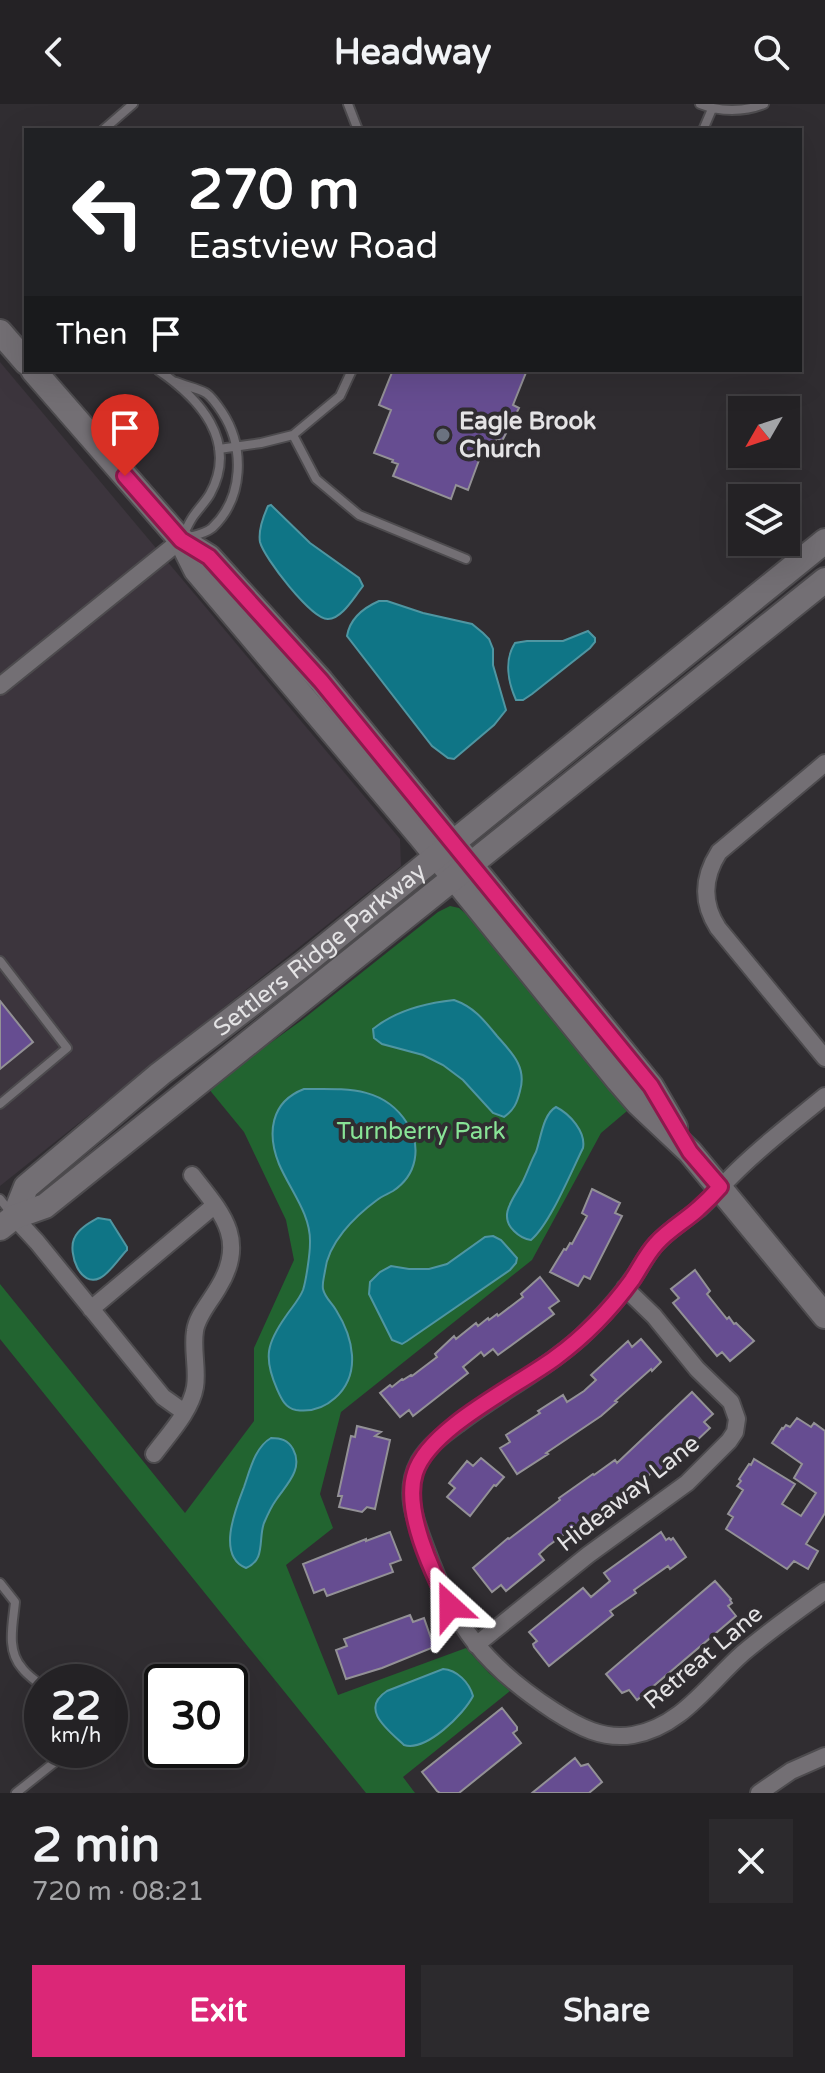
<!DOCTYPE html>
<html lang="en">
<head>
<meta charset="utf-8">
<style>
  :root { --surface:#242225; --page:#2c2a2d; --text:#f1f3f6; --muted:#a3a4a7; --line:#413f42; --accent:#db2777 }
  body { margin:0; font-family:"Varela Round",sans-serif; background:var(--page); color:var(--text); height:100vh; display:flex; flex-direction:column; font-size:30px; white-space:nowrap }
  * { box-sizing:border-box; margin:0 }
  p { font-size:26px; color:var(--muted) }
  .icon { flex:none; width:44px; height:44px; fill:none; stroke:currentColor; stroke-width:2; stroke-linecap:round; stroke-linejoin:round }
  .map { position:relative; height:1689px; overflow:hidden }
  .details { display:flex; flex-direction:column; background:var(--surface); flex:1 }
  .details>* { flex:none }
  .hud { position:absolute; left:24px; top:24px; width:778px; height:244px; border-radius:0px; box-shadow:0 8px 32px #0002,0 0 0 2px var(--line); background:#202124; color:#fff; overflow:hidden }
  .needle { width:52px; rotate:231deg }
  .fabs { position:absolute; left:728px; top:292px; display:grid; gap:16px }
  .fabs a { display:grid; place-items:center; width:72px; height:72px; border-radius:0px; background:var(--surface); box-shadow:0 8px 32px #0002,0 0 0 2px var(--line); font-size:40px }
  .speed { position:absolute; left:24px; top:1560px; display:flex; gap:16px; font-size:40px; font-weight:700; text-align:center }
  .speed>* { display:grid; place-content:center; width:104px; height:104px; border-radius:50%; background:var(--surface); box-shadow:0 8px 32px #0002,0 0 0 2px var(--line); line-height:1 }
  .speed small { font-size:20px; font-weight:400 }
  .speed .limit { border:4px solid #111; border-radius:12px; background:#fff; color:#111 }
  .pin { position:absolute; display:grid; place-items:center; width:68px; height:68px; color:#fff; margin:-82px -34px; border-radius:50% 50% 50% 0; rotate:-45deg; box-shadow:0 0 8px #0007 }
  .pin .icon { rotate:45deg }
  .me { position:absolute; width:88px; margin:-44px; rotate:336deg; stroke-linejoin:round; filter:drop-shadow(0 0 6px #0008) }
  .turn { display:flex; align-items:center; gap:28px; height:168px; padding:0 32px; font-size:36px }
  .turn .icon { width:104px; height:104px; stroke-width:2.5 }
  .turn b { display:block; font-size:56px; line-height:68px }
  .then { display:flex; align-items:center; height:76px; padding:0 32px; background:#0003; gap:16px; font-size:30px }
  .round { display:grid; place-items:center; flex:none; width:84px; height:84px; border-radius:0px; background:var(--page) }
  .headline { display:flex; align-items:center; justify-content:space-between; height:136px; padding:0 32px }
  h1 { font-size:48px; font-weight:700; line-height:60px }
  .cta { display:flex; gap:16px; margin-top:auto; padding:16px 32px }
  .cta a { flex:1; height:92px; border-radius:0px; background:var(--accent); color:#fff; font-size:32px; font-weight:700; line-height:92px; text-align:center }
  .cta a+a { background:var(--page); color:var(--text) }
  header { display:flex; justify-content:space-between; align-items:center; height:104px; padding:0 32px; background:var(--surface); font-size:36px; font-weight:700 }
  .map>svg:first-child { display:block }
</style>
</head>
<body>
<header><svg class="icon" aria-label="back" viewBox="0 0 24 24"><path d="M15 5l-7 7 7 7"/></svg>Headway<svg class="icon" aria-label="search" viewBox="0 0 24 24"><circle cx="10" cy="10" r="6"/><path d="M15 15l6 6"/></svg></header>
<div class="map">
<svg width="825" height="1689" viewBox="0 0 825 1689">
  <rect width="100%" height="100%" fill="#302d31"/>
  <path fill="#3c353d" d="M0 258 400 735 401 762 0 1082Z"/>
  <path fill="#226430" d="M450 802 459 804 466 810 627 1007 601 1029 532 1156 341 1308 320 1390 333 1424 286 1461 338 1591 466 1544 489 1569 510 1587 403 1673 415 1689H366L0 1235V1180L185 1409 254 1317V1244L294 1156 286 1116 244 1028 208 984 302 916 438 808Z"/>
  <path fill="#0f7586" stroke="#4f96a2" stroke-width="2" d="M271 401 310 439 359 474 363 482 360 486C353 495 341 515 328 515 312 516 264 454 260 438 258 426 263 413 268 402Z
    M379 497H387L423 509 472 520 483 529 489 535 493 545V561L506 606 494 621 454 655 448 654 432 642 347 532C350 514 363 504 379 497Z
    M588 527 595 534V538L590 544 532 590 523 596H516C508 578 504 556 515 539L527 537H563Z
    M454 896C474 903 484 916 497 932 512 949 527 963 520 987 517 999 514 1006 504 1013L493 1009 463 976 443 961 423 951 382 940 374 934 373 925C395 907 426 899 454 896Z
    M304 985C344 985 383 981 407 1019 422 1043 417 1071 393 1087 388 1090 382 1092 377 1096 354 1113 328 1139 325 1167 324 1173 322 1180 323 1185 325 1194 332 1199 336 1206 353 1233 362 1270 335 1294 324 1304 310 1308 296 1306 285 1304 281 1294 277 1285 263 1253 267 1239 286 1212 292 1203 299 1196 303 1186 306 1177 310 1150 310 1139 311 1110 290 1086 279 1060 267 1030 270 998 304 985Z
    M556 1003C570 1010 586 1028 583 1044 571 1068 550 1120 531 1136 523 1135 519 1132 514 1127 497 1111 515 1093 523 1077 528 1067 531 1057 536 1048 541 1034 543 1010 556 1003Z
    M98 1114 110 1116 127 1143V1146C119 1154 110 1169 100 1174 80 1184 68 1149 74 1135 78 1125 89 1119 98 1114Z
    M493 1132 501 1136 517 1154 516 1159 510 1166 407 1237 402 1240 392 1236 369 1190 370 1178 380 1168 391 1162 409 1165H429L447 1160 485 1133Z
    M271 1334C281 1334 288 1336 293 1345 304 1365 286 1381 276 1396 271 1403 267 1412 264 1419 258 1435 266 1456 246 1464 216 1452 236 1404 244 1383 250 1366 255 1343 271 1334Z
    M443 1565C457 1566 469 1578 473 1592 464 1610 426 1648 404 1641 388 1626 359 1605 387 1587Z"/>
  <path fill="#664d91" stroke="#939196" stroke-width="2" d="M393 266H527L513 301 519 304 502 337 497 334 486 352 482 348 468 386 456 381 451 395 393 372 398 360 392 358 393 356 374 349 391 306 379 301Z
    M0 897 33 938 0 965Z
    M592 1085 620 1099 615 1109 622 1112 590 1175 584 1172 578 1182 550 1168 564 1145 566 1146 570 1139 572 1140 587 1112 582 1109Z
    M695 1166 710 1187 707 1190 727 1215 729 1213 734 1220 736 1219 754 1237 730 1257 722 1248 717 1252 673 1199 679 1194 671 1185Z
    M540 1173 559 1197 549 1204 554 1210 498 1251 493 1245 484 1252 481 1248 463 1263 468 1269 445 1287 413 1312 409 1306 400 1313 380 1289 390 1281 392 1283 402 1275 403 1276 411 1271 412 1272 437 1253 435 1250 454 1232 456 1235 476 1219 478 1222 488 1214 489 1216 497 1210 498 1212 523 1193 521 1190Z
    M641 1235 661 1258 652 1267 651 1265 615 1297 617 1298 601 1312 546 1349 548 1350 517 1370 500 1344 510 1338 506 1331 540 1309 538 1307 563 1291 567 1298 584 1287 596 1276 591 1271 628 1237 632 1243Z
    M692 1288 713 1310 704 1318 710 1324 659 1372 654 1366 646 1374 645 1373 623 1388 628 1394 571 1435 566 1429 548 1442 539 1450 544 1456 506 1487 501 1481 492 1488 473 1464 508 1434 509 1435 560 1396 559 1394 593 1370 594 1371 615 1356 617 1359Z
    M797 1314 811 1323 814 1319 825 1327V1409L806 1440 818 1447 808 1465 794 1457 787 1465 726 1425 733 1413 728 1410 743 1386 737 1382 741 1377 739 1375 749 1360 751 1361 754 1355 795 1380 782 1400 801 1412 816 1389 794 1374 802 1360 772 1339 782 1324 783 1325 786 1321 790 1323Z
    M357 1322 381 1328 375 1332 390 1336 375 1405 367 1403 362 1408 339 1403 342 1392H338L351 1332 355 1333Z
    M481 1354 504 1373 496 1382 494 1381 470 1412 447 1393 455 1384 449 1379 467 1357 473 1362Z
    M390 1428 401 1456 390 1460 393 1468 327 1492 324 1485 314 1489 303 1460 366 1435V1437Z
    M661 1428 666 1436 669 1434 671 1436 673 1434 686 1453 670 1465 668 1462 634 1486 636 1489 610 1507 613 1511 549 1562 534 1543 533 1540 537 1537 529 1528 583 1484 591 1493 610 1477 604 1469Z
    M715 1477 731 1495 730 1496 732 1499 728 1502 736 1512 637 1596 629 1586 622 1589 606 1570Z
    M410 1511 413 1518 424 1514 434 1543 382 1564 346 1575 336 1546 347 1542 344 1535Z
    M502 1604 517 1623V1626L513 1629 521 1639 459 1689H440L437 1687 422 1668Z
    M575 1654 581 1662 588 1660 602 1678 589 1689H532Z"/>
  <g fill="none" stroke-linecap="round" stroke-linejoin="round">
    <defs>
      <path id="lane" d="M348 0 358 26
        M700 0C720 8 744 8 764 0
        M103 26 133 0
        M703 26 712 5
        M158 266C199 294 239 337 210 390 206 397 200 403 195 410 190 416 187 424 183 431
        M176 278C185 282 197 284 206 289 212 293 218 302 222 308 245 343 244 394 212 424 206 429 197 431 189 433
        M293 331 316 375 359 411 466 455
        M219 345 261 339 293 331 340 292 352 266
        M0 857 67 944 0 1000
        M0 1095 11 1109
        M0 1479 15 1498C13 1520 6 1546 22 1564 27 1571 35 1576 42 1582
        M16 1689 70 1646"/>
      <path id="street" d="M0 582 181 436
        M825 659 719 748C703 773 701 798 718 824L825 954
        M825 992C797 1015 768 1037 742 1062 727 1076 714 1091 699 1105 685 1116 669 1126 657 1139 647 1149 641 1163 633 1174 618 1196 600 1215 581 1233 543 1267 498 1289 458 1320 443 1331 428 1342 419 1358 403 1388 415 1416 426 1445 454 1522 485 1562 554 1607 579 1623 603 1636 633 1631 681 1623 709 1579 743 1549 769 1527 797 1507 825 1487
        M14 1113 37 1138 163 1293 184 1308
        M91 1205 215 1101
        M154 1350C168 1331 191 1307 195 1283 198 1265 192 1246 195 1227 197 1212 210 1198 218 1184 248 1136 222 1109 192 1071
        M476 1541 588 1451 687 1379 729 1337 735 1328 737 1315 731 1298 697 1265 654 1212 625 1184
        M759 1689 791 1667 825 1652"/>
      <g id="secondary">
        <path d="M0 228 26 258"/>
        <path d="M33 266 181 436 196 466 421 733 618 976 638 999 690 1048 825 1212"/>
        <path d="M183 437 209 453 321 577 651 982 675 1023"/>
        <path id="s1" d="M14 1113 26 1083 160 970 306 858 825 437"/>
        <path d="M0 1124 14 1113 45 1102 825 476"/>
      </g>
    </defs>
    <use href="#lane" stroke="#4d4b4e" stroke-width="12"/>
    <use href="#street" stroke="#4d4b4e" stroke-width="20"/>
    <use href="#secondary" stroke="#4d4b4e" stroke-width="28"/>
    <use href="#lane" stroke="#736f74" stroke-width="8"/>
    <use href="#street" stroke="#736f74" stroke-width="16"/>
    <use href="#secondary" stroke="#736f74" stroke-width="24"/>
  </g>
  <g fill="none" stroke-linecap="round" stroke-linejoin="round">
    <defs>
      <path id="route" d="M125 372 181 436 209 453 321 577 651 982 690 1048 720 1083C713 1091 706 1098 698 1105 685 1117 668 1126 656 1140 646 1151 640 1164 632 1176 611 1205 585 1232 555 1254 517 1282 429 1324 415 1369 403 1406 432 1468 450 1502"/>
    </defs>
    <use href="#route" stroke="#8e194d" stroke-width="20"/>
    <use href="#route" stroke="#db2777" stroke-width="14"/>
  </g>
  <circle fill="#6b7280" stroke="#302d31" stroke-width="3" cx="443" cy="331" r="8"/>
  <g text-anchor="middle" stroke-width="8" stroke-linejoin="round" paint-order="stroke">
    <g font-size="24" font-weight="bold" fill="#e4e3e5" stroke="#302d31" text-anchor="start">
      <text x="459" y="325">Eagle Brook<tspan x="459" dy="28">Church</tspan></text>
    </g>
    <g font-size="24" fill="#e4e3e5" stroke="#302d31">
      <text dy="8" stroke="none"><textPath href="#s1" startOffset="410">Settlers Ridge Parkway</textPath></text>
      <text transform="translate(628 1389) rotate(-38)" y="8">Hideaway Lane</text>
      <text transform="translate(703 1553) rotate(-40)" y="8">Retreat Lane</text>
    </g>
    <g font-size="24" fill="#88e396" stroke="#302d31">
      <text x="421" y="1035">Turnberry Park</text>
    </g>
  </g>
</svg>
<div class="fabs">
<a><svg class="needle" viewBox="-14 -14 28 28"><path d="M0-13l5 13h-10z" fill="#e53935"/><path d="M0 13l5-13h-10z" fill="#a3a4a7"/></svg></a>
<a><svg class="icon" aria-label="layers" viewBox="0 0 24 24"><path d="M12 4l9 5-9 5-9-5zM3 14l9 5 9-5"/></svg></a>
</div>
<div class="speed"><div>22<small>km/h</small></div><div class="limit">30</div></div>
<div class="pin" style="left:125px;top:372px;background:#d93025"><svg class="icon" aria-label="arrive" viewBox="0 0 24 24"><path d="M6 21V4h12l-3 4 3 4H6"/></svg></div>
<svg class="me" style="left:450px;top:1502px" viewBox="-20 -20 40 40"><path d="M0-17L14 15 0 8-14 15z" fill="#db2777" stroke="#fff" stroke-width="4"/></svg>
<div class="hud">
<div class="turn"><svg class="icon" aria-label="left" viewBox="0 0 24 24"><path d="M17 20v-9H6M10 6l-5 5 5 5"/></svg><div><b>270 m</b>Eastview Road</div></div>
<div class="then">Then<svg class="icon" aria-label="arrive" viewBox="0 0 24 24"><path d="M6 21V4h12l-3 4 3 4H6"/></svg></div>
</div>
</div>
<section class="details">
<div class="headline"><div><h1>2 min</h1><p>720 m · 08:21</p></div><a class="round"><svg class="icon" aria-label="close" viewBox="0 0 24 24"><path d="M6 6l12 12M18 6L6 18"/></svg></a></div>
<div class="cta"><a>Exit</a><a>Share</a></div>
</section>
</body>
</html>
